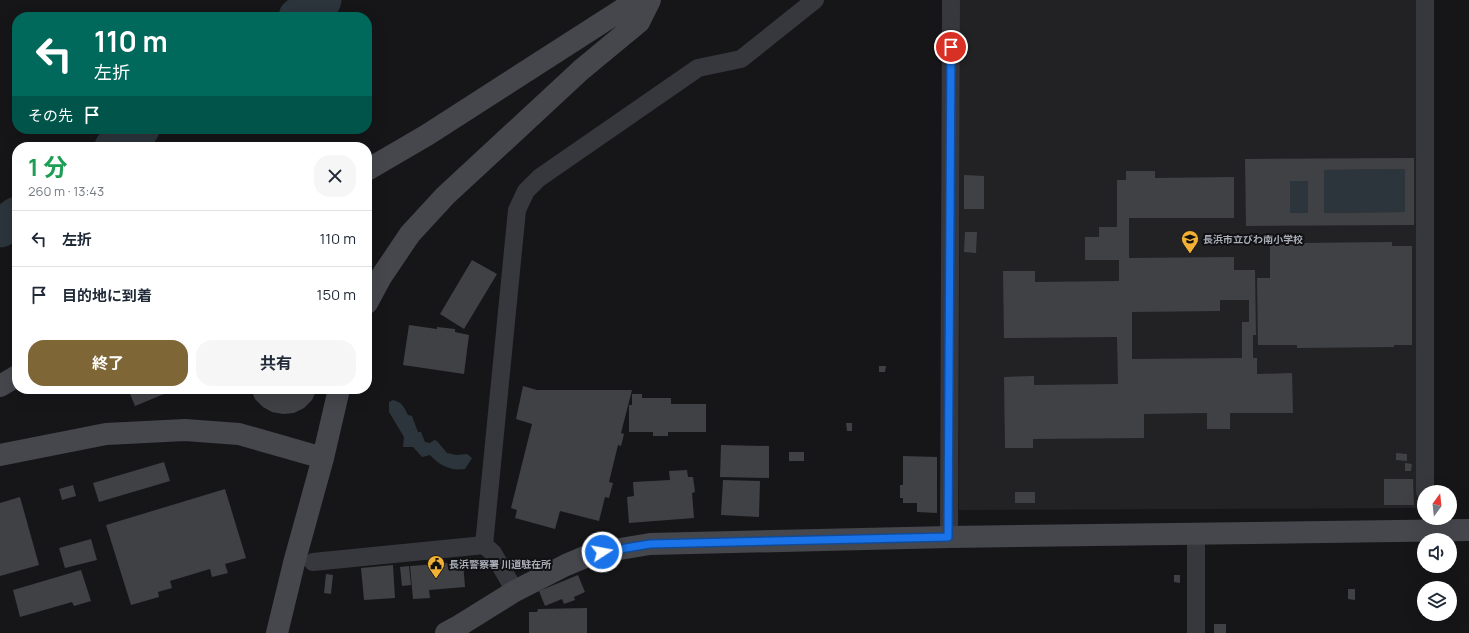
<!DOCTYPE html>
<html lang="ja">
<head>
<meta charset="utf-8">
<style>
  :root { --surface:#fff; --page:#f6f6f7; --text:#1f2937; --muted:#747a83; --line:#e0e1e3; --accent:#7e6636 }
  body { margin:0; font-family:Manrope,"Noto Sans JP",sans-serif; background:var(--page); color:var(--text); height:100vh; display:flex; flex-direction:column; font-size:15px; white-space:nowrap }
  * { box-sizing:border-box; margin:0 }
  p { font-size:13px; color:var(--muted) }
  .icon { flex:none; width:22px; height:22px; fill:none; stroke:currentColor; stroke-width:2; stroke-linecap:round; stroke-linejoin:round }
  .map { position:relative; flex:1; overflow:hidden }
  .sheet { position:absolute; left:12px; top:142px; width:360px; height:252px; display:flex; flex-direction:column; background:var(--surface); border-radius:16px; box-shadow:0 4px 16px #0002 }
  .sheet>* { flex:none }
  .guide { position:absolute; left:12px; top:12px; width:360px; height:122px; border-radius:16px; box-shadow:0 4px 16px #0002; background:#00695c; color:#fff; overflow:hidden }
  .needle { width:26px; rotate:15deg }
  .buttons { position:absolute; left:1417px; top:485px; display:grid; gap:8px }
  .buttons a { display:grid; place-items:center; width:40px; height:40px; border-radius:50%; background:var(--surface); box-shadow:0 4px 16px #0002; font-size:20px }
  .pin { position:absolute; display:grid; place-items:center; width:34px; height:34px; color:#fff; margin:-17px; border:2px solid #fff; border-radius:50%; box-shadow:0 1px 4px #0007 }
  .me { position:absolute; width:44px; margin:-22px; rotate:79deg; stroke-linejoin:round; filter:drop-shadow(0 0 3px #0008) }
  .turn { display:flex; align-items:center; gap:14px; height:84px; padding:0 16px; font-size:18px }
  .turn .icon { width:52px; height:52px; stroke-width:2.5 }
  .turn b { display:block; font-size:28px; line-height:34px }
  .then { display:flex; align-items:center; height:38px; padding:0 16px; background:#0003; gap:8px; font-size:15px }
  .round { display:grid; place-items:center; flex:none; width:42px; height:42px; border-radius:16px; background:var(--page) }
  .overview { display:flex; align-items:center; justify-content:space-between; height:68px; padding:0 16px }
  h1 { font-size:24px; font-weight:700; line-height:30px; color:#1e9e55 }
  .button { display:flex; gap:8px; margin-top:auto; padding:8px 16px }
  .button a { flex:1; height:46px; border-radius:16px; background:var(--accent); color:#fff; font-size:16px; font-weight:700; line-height:46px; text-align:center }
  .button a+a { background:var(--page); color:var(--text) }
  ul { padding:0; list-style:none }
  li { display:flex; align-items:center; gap:12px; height:56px; padding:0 16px; border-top:1px solid var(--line) }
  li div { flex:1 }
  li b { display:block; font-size:15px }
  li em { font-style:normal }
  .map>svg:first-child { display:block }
</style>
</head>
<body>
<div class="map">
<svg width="1469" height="633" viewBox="0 0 1469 633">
  <rect width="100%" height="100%" fill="#161618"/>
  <path fill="#222225" d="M960 0H1420L1419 508 959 510Z"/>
  <path fill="#2c353c" d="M1405 169V212L1324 213V170Z
    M1290 181H1308V213H1290Z
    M393 400C402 402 404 407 408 415L412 416 418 432H421L425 442 430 443 434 440 437 441 447 453 456 455 467 454 472 458 465 469C451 471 440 466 430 455L422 457 413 447H403L404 437 389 412V402Z"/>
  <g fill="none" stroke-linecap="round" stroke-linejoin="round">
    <path stroke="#2c353c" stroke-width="39" d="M298 17 322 0
      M114 147 140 129
      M0 228 17 216"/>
  </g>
  <path fill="#404145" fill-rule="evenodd" d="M1414 158V225L1246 226 1245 159ZM1405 169V212L1324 213V170ZM1290 181H1308V213H1290Z
    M1126 171H1155V178L1234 177V218H1129V258L1234 257V270H1255L1256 335H1253V358H1257V374L1292 373 1293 413H1230V429H1207V413L1144 414V438L1033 439V448H1005L1004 377 1034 376V385L1118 384 1117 337 1004 338 1003 271H1035V282L1119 281V260H1085V237H1099V227H1117V180H1126ZM1220 300H1249V322H1242V358L1132 359V312L1220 311Z
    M964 175 984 176V209H964Z
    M965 232H977L976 253 964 252Z
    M1392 242V246H1412V345H1394V347L1297 348V345H1258L1257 278H1270V245H1296V243Z
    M472 260 497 274 464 329 440 314Z
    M409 325 437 329V327L455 329V332L469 335 464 374 403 365Z
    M879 366H886L885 372H879Z
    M523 386 537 390H632L621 433 624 434 621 446 618 445 609 482 613 483 609 498 605 497 599 521 560 511 555 529 515 518 517 510 511 508 532 424 516 419Z
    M128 389H162L164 394 135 406Z
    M251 389H317L312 400 304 408 294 413 283 414 272 412 263 407 255 399Z
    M632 394H642V398H671V404H706V432H668V436H653V432H629V405H632Z
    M846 423H852V431H847Z
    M721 445 769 446V478L720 477Z
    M789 452H804V461H789Z
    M1396 453 1407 454V461L1396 460Z
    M903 456 937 457V513L917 512V503H903V498H900V485H903Z
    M164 462 170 481 99 502 93 483Z
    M1405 463 1412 464 1411 471H1405Z
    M687 470 688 477H693L695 492 692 493 694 518 629 523 627 497 634 496 633 482 670 480 669 471Z
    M1384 479H1413L1414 505H1384Z
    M723 480 760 481 759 517 721 515Z
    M73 485 76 496 62 500 59 489Z
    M225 489 246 558 225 564 228 573 212 577 210 569 170 581 172 588 158 592 159 597 131 605 106 525Z
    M1015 492H1035V503H1015Z
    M20 497 39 565 0 576V503Z
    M91 539 97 560 65 568 59 548Z
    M463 562 465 587 429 590 430 598 413 599 410 566Z
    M393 565 395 598 364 600 361 568Z
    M409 566 411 585 402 586 400 567Z
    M81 570 91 601 74 606 72 602 20 617 13 590Z
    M326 574 333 575 331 594 324 593Z
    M578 575 585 592 574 597 575 600 564 604 562 599 545 606 539 591Z
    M1174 575H1180V583L1174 582Z
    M1348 589H1355V600L1348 599Z
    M587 608V633H529V612H537L538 609Z
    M1214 624H1226V633H1214Z"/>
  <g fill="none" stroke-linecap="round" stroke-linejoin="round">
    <path stroke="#37383d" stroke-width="18" d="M1425 492V0
      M1196 534V633
      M949 537 951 0
      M484 545 517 210 526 191 539 178 698 68 741 59 815 0
      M313 562 484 545 493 553 515 591"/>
    <path stroke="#45474d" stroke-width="22" d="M367 170 427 135 637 0
      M367 303 381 277 410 234 445 196 581 70 639 22 650 0
      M0 386 17 376
      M0 455 106 434 185 430 239 434 323 458
      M277 633 294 563 323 458 339 389
      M446 633 457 627 515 591 566 565 585 557 602 552 650 544 949 537 1469 530"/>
  </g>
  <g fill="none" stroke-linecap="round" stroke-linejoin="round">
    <defs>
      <path id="route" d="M602 552 650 544 948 537 951 47"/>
    </defs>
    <use href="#route" stroke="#114b97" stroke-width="10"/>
    <use href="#route" stroke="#1a73e8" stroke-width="7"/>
  </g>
  <defs>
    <symbol id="school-pin" viewBox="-11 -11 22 30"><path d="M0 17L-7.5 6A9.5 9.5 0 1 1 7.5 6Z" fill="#f2b134" stroke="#111113"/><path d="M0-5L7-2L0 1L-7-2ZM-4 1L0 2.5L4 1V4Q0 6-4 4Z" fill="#111"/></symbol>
    <symbol id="civic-pin" viewBox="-11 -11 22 30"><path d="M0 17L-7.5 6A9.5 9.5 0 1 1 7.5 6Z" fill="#f2b134" stroke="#111113"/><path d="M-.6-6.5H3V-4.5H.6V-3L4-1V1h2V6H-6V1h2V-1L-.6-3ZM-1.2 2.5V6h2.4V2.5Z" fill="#111"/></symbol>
  </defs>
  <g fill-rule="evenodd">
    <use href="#school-pin" x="1180" y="229" width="20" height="27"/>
    <use href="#civic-pin" x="426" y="554" width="20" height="27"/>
  </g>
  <g text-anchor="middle" stroke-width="4" stroke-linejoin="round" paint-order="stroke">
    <g font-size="10" font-weight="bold" fill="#a8adb8" stroke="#111113" text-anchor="start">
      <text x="1203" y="243">長浜市立びわ南小学校</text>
      <text x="449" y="568">長浜警察署 川道駐在所</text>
    </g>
  </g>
</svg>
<div class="buttons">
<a><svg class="needle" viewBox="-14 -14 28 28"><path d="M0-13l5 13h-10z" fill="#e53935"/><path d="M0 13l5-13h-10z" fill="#747a83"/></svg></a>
<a><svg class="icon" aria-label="sound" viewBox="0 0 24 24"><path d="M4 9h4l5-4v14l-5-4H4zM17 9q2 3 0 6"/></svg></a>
<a><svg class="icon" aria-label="layers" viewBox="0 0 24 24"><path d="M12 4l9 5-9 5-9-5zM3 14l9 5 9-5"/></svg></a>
</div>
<div class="pin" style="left:951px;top:47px;background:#d93025"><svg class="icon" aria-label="arrive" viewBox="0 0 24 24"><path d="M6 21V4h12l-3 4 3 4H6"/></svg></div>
<svg class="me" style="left:602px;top:552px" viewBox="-20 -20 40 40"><circle r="17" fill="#1a73e8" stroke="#fff" stroke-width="3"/><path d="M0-11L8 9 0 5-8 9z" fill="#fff"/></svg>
<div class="guide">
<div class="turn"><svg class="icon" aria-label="left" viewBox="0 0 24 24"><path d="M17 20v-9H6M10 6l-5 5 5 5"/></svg><div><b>110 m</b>左折</div></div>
<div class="then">その先<svg class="icon" aria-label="arrive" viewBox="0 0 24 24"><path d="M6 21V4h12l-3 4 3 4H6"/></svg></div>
</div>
<section class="sheet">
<div class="overview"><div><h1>1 分</h1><p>260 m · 13:43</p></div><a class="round"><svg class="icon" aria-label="close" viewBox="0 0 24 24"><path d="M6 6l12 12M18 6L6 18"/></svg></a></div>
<ul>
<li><svg class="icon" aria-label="left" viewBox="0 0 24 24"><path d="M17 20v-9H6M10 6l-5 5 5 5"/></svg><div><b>左折</b></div><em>110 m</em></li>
<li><svg class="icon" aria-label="arrive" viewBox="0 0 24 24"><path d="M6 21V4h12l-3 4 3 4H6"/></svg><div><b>目的地に到着</b></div><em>150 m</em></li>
</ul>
<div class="button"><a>終了</a><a>共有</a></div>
</section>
</div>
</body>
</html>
